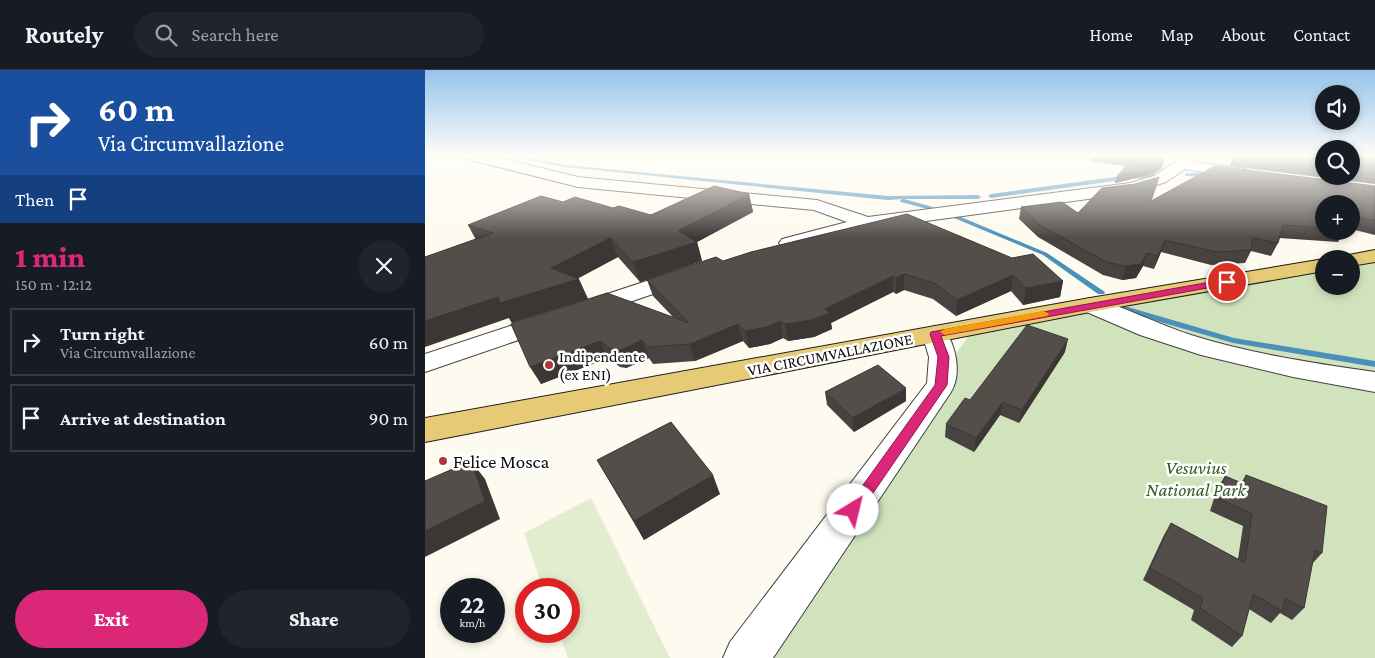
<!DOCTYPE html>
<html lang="en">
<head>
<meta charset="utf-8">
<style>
  :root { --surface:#171b24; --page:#20242c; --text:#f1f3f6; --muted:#9ea1a6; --line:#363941; --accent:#db2777 }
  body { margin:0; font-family:"Crimson Pro",serif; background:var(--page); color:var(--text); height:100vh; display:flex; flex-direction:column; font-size:19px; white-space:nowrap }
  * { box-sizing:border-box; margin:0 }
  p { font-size:16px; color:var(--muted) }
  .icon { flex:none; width:28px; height:28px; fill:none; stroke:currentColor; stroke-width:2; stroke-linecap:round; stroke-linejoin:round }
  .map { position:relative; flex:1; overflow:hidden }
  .side { display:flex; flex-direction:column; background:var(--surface); width:425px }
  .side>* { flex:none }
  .hud { background:#1a4fa0; color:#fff; overflow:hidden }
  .tools { position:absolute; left:890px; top:15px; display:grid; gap:10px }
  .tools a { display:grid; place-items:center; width:45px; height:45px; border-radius:50%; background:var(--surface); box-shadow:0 2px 8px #0003; font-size:25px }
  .speed { position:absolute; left:15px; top:508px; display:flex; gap:10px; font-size:25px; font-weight:700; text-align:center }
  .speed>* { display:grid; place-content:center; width:65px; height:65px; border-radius:50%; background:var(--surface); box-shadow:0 2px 8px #0003; line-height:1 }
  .speed small { font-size:12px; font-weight:400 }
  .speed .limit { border:8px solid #d22; background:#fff; color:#111 }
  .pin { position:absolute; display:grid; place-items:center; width:42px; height:42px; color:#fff; margin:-21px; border:2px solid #fff; border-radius:50%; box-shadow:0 1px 5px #0007 }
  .me { position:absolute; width:55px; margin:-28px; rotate:36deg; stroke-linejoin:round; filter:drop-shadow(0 0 4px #0008) }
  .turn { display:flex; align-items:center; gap:18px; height:105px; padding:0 15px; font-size:22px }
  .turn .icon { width:65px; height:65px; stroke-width:2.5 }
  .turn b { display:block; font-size:35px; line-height:42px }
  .then { display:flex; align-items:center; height:48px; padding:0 15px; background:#0003; gap:10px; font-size:19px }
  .round { display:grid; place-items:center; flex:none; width:52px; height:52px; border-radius:26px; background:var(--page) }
  .headline { display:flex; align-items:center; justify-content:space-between; height:85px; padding:0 15px }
  h1 { font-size:30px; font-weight:800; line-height:38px; color:var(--accent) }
  .button { display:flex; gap:10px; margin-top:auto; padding:10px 15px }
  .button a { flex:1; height:58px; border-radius:30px; background:var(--accent); color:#fff; font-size:20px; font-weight:800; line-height:58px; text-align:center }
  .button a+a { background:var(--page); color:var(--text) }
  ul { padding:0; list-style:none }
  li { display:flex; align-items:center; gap:15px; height:68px; margin:0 10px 8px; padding:0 5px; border:2px solid var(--line); border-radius:0px }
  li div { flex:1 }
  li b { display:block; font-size:19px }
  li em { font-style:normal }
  header { display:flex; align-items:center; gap:30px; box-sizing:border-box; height:70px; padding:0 25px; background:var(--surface); border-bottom:1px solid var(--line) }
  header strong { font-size:24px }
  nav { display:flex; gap:28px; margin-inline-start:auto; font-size:18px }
  .search { width:350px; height:45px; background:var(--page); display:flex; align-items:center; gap:12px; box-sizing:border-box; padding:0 18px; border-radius:28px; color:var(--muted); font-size:19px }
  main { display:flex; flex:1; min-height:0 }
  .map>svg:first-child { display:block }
</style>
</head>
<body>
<header>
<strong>Routely</strong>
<div class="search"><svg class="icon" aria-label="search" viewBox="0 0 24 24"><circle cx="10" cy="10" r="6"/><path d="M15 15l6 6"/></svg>Search here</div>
<nav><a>Home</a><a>Map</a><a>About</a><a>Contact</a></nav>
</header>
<main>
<section class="side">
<div class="hud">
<div class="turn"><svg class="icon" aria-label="right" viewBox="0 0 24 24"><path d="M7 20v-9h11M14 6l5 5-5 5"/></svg><div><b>60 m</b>Via Circumvallazione</div></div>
<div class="then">Then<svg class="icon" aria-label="arrive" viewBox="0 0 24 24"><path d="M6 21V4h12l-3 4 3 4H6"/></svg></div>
</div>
<div class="headline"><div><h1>1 min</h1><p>150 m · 12:12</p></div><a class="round"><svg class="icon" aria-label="close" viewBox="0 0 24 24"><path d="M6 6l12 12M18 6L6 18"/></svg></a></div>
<ul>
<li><svg class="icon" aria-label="right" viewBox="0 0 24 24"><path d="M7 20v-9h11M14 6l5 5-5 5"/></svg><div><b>Turn right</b><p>Via Circumvallazione</p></div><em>60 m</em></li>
<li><svg class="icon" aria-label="arrive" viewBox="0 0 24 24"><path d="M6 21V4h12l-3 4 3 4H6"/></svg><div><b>Arrive at destination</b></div><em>90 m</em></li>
</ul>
<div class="button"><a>Exit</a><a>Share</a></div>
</section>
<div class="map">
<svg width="950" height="588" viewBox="0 0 950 588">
  <rect width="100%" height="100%" fill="#fdfaef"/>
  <path fill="#d1e3bd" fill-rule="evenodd" d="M950 179V588H311L558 246ZM899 189H926V216H899Z"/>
  <path fill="#e2ecce" d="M166 428 245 588H143L134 561H144V519H118L99 463Z"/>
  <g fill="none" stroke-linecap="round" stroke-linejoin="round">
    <path fill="#4b90bb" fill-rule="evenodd" d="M78 85H89L140 95 463 126 553 125 556 127 553 129H479L508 137V139L506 140 476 132 475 131 477 129 463 130 140 97Z
      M762 103H783L786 105 783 107 760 106V104Z
      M729 104 731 105V107L704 109 566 128 563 126 566 124 704 105Z
      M531 145 622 183 680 222 679 224H673L618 185 529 148 528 147Z
      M697 237H703L809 268 950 291V297L808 273 697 241 696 239Z"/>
    <defs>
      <path id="minor" d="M36 85H62L153 107 392 130 443 147 705 113 729 106 750 92 751 85H765V91L820 99 828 104 820 109 760 99 741 112 707 123 442 159 364 179 357 177 354 173 357 169 422 152 389 140 153 117 38 88Z
        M261 198 269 200 272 205 269 210 0 302V284Z
        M665 228C699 236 732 254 766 265 826 284 888 293 950 302V322L868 307 776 285 715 265 657 240 653 235 657 230Z
        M510 256 519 259C531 275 537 304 526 322L348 588H298L305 572 502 313 504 287 497 264 501 259Z"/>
      <path id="major" d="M950 180V192L926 196V189H916L919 186Z
        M899 189V201L665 242 0 372V348L665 228Z"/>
    </defs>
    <use href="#minor" stroke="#404040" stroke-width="2"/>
    <use href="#major" stroke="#1e1e1e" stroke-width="2"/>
    <use href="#minor" fill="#fff" fill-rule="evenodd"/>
    <use href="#major" fill="#e7ca76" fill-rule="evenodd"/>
  </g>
  <path fill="#484340" d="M648 85H741L736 99 728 104 690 113 692 106 701 96 665 91 666 88Z
    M805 85H899V106H926V85H950V114L805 96 807 89Z
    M710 114 726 131 950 116V165L926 159V134H899V161H919L913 172 854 168 853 173 846 186 826 181 820 193 786 195 736 182 729 199 718 196 711 208 697 210 678 205 613 167 594 149 596 137 653 143Z
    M324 124 328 142 272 172 277 191 215 212 193 187 153 208 163 229 87 253 84 248 51 170 43 155 138 132 188 138 226 145Z
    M482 144 638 211 635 227 598 235 586 221 531 246 508 229 479 220 471 224 468 222 406 253 407 259 389 267 363 271 358 268 345 274 324 278 318 271 270 291 228 294 224 288 201 298 195 297 183 288 116 314 86 254 248 247 228 226 222 210 298 191Z
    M640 282 594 353 575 345 549 382 520 367 521 354Z
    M400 322 481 331 429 362 402 335Z
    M172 390 295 424 219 470Z
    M821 405 897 483 887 494 879 538 867 550 855 543 846 553 824 539 817 566 807 577 766 550 769 540 718 510 739 465 746 453 813 489 818 456 785 441 792 419 800 406 816 413Z"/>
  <path fill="#3b3734" d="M738 92 736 99 728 104 690 113 692 106Z
    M324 124 328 142 272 172 277 191 215 212 208 192 253 161Z
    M185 168 193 187 152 209H154L163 229 87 253 84 248 0 277V251L126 198Z
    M740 170 736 182 729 199 733 186Z
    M722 183 718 196 711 208 697 210 701 196Z
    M479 204V220L471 224V208Z
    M588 205 586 221 531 246 532 230Z
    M468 206V222L406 253 407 259 389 267 363 271 360 254 400 239Z
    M638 211 635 227 598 235 601 218Z
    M355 251 358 268 345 274 324 278 320 261Z
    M313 254 318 271 270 291 265 274Z
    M643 269 640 282 594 353 597 340Z
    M217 270 224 288 201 298 194 281Z
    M175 271 183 288 116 314 105 297Z
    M481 318V331L429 362 428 348Z
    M578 332 575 345 549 382 551 368Z
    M46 391 60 409 75 449 0 487V461Z
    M288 405 295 424 219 470 209 451Z"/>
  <path fill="#544e4b" stroke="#3b3734" d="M673 85H740L738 92 730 97 692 106 707 90Z
    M812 85H899V98L808 87Z
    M926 85H950V104L926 101Z
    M790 96 950 116V151L926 145V134H899V158L858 155 853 173 828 168 826 180 792 182 740 170 733 186 722 183 716 194 701 196 681 192 615 155 596 137 637 132 653 143 677 118 710 114 734 107 726 131Z
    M289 116 324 124 253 161 272 172 208 192 185 168 126 198 154 209 75 233 73 227 0 251V187L68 163 43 155 116 126 138 132 150 127 188 138 194 136 226 145Z
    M482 144 587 188 608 184 638 211 601 218 588 205 532 230 509 213 479 204 471 208 468 206 400 239 405 243 387 250 360 254 355 251 342 257 320 261 313 254 265 274 222 277 217 270 194 281 187 280 175 271 105 297 86 254 182 223 264 253 222 210 291 187 298 191 326 182Z
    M602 255 643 269 597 340 578 332 551 368 521 354 540 328 545 330Z
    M453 295 481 318 428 348 400 322Z
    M246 352 288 405 209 451 172 390Z
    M46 391 60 431 0 461V411Z
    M821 405 902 436 897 483 890 480 879 538 860 528 857 541 828 524 817 566 775 538 778 528 725 498 746 453 820 493 827 444 793 428 800 406 819 414Z"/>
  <linearGradient id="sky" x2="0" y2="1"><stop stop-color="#95c4ea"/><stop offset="0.51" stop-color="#fefdf8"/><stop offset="1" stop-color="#fefdf8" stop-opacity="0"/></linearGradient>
  <rect width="950" height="168" fill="url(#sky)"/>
  <path fill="#db2777" stroke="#8e194d" d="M802 209 805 210V214L516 266 524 287 522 315 433 445 428 447 423 445 421 440 423 436 510 315 513 287 505 264 506 262Z"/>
  <path fill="#f59e0b" d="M619 241 624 244 622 246 520 265 515 262 520 259Z"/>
  <g fill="#ab373e" stroke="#fff" stroke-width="2">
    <circle cx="124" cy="295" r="5"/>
    <circle cx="18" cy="391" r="5"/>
  </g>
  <g text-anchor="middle" stroke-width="5" stroke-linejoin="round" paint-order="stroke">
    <g font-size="16" fill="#0d0d0d" stroke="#fff">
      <text transform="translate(405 284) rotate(-11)" y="6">VIA CIRCUMVALLAZIONE</text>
    </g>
    <g font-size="16" fill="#0d0d0d" stroke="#fff" text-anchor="start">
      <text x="134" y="292">Indipendente<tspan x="134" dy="18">(ex ENI)</tspan></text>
    </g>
    <g font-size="19" fill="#0d0d0d" stroke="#fff" text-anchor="start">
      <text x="28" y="398">Felice Mosca</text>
    </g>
    <g font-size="19" font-style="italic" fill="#325c26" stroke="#fff">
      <text x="771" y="404">Vesuvius<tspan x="771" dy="22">National Park</tspan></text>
    </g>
  </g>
</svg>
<div class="tools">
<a><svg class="icon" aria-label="sound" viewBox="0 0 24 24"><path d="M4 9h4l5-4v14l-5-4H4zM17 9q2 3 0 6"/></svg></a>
<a><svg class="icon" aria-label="search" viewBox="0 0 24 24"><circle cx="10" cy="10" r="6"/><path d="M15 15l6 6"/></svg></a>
<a>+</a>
<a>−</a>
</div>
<div class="speed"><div>22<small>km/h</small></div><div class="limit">30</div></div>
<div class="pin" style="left:802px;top:212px;background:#d93025"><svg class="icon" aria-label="arrive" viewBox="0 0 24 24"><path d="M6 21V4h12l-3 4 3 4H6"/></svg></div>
<svg class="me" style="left:428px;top:440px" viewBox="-20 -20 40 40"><circle r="19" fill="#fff"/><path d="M0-13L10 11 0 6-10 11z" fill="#db2777"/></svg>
</div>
</main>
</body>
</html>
